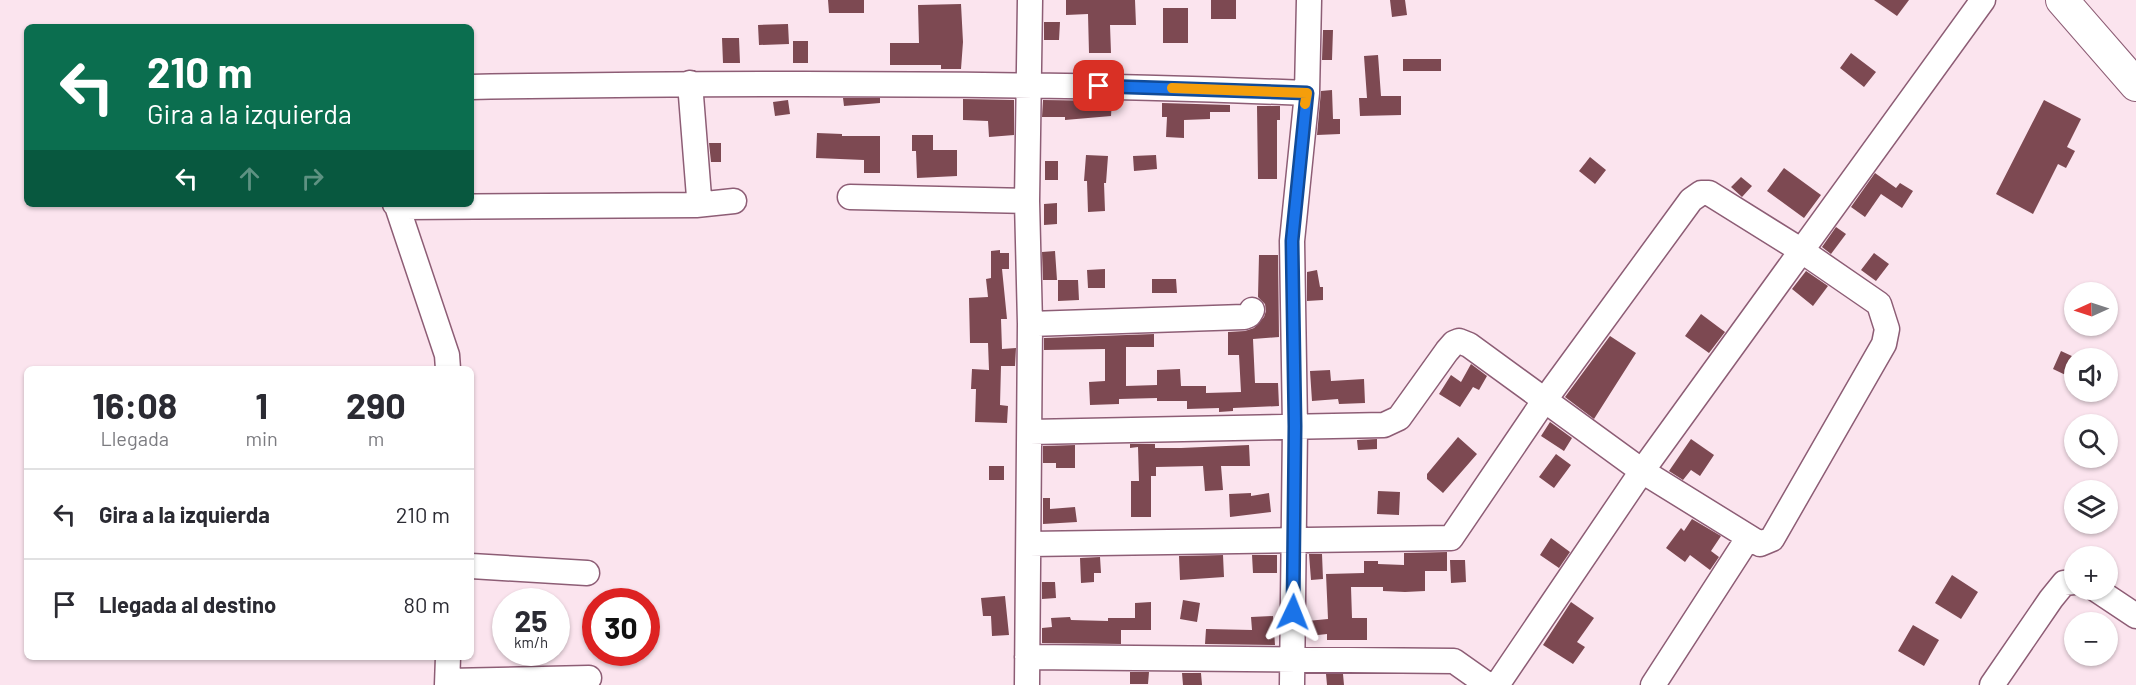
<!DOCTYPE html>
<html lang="es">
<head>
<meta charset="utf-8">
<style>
  :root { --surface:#fff; --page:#f7f7f7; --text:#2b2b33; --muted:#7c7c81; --line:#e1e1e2 }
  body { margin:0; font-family:Barlow,sans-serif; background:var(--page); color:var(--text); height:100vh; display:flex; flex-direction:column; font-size:22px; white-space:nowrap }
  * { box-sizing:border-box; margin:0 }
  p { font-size:20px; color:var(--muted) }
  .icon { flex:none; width:33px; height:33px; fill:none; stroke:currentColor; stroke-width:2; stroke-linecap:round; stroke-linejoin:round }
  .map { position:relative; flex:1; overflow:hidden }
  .drawer { position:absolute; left:24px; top:366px; width:450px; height:294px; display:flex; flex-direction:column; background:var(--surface); border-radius:9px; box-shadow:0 2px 4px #0004 }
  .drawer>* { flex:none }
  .guide { position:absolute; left:24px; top:24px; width:450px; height:183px; border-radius:9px; box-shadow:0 2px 4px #0004; background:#0b6e4f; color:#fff; overflow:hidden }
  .needle { width:39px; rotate:267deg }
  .buttons { position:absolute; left:2064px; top:282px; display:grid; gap:12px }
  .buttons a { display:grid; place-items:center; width:54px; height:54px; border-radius:50%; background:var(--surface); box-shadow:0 2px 4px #0004; font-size:30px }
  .speed { position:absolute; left:492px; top:588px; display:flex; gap:12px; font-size:30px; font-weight:700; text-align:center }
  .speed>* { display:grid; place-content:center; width:78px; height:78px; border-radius:50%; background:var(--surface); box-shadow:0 2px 4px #0004; line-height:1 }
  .speed small { font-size:15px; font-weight:400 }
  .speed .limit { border:9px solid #d22; background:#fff; color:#111 }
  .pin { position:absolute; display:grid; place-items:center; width:51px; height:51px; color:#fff; margin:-26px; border-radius:12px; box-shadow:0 3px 9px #0006 }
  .me { position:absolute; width:66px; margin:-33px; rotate:2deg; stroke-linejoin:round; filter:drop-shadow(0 0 4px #0008) }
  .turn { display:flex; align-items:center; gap:21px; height:126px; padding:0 24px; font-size:27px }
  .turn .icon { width:78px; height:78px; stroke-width:2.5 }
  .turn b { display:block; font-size:42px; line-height:51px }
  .lanes { display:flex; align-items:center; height:57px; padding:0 24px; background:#0003; justify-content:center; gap:30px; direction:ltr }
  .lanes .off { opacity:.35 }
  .eta { display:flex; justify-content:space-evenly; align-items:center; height:102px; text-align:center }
  .eta b { font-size:36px; font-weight:700; line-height:42px }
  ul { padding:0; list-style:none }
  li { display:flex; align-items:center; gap:18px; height:90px; padding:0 24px; border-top:2px solid var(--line) }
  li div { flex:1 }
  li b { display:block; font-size:22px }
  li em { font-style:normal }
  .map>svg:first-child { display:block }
</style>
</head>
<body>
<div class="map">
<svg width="2136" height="685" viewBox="0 0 2136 685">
  <rect width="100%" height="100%" fill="#fbe4ee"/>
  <path fill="#7d4952" d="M828 0H864V13H829Z
    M1066 0H1135L1136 25H1110L1111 53H1089L1088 14 1066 15Z
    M1211 0H1236V19H1211Z
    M1390 0H1405L1407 15 1392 17Z
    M1874 0H1909L1897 16Z
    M961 4 963 42 961 69H941V65H890V43H919L918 5Z
    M1163 8H1188V43H1163Z
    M1044 22H1060L1059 40H1044Z
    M788 24 789 44 759 45 758 25Z
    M1323 30H1333L1332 60H1322Z
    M722 38H739L740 63H723Z
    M793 41H808V63H793Z
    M1851 53 1876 72 1864 87 1840 68Z
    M1378 55 1381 96H1401V115L1360 116 1359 98H1367L1364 56Z
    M1403 59H1441V71H1403Z
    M1332 90 1333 119H1340V134L1317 135 1321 91Z
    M843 98H880V103L844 106Z
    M963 99 1014 100V135L989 137 988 121 963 120Z
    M788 100 790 114 775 116 773 102Z
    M1043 100 1112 101 1111 116 1065 120V117H1042Z
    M2044 100 2081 119 2067 147 2075 151 2066 168 2058 164 2033 214 1996 194Z
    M1162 103 1230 105V112H1210V119L1184 120V138L1166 137 1167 117H1162Z
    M1257 106H1280V120H1277V179H1258Z
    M817 133 842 134V136H880V173H864V160L816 158Z
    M912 135H933V150H957V176L917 178 916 151H912Z
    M709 143H721V162H711Z
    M1086 155 1108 156 1106 183H1104L1105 211 1088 212 1087 181H1084Z
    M1156 155 1157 169 1134 171 1133 156Z
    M1590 157 1606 170 1595 184 1579 171Z
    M1045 161H1058V180H1045Z
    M1784 168 1821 195 1804 218 1767 191Z
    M1875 173 1896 188 1900 183 1913 191 1902 208 1881 194 1865 217 1851 207Z
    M1741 177 1752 186 1742 197 1731 187Z
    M1057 203V224L1044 225V204Z
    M1836 227 1846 234 1831 254 1822 247Z
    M1000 250V253H1009V269H1002L1007 319H1001L1002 349 1016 348 1015 366H1001L1000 405 1008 406 1007 423 975 422 976 389H971L972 369 989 370 988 343H970L969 298 988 297 986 279 991 278V251Z
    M1055 251 1057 280H1043L1042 252Z
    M1874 253 1889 264 1876 281 1861 270Z
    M1259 255H1278L1279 337 1253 339 1255 383H1278L1279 406 1233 408V411L1219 412V408L1187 409V401H1157V398L1119 399V404L1090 405 1089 382 1105 381V349L1044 350V338L1154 334V347H1126V386L1157 385V370L1180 369 1181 386H1206V393L1241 392 1239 355H1228V332L1245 331 1254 328 1264 317 1266 311 1265 304 1258 297Z
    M1105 269V288H1088L1087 270Z
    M1317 270 1320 287H1323V300L1307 301V272Z
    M1806 271 1828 286 1813 306 1792 289Z
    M1152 279H1176L1177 293H1152Z
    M1058 280H1078L1079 300 1058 301Z
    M1701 314 1725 332 1709 353 1685 336Z
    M1610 336 1636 353 1594 419 1565 397Z
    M2061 351 2074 357V379L2053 369Z
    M1471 364 1487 376 1479 390 1473 387 1460 407 1439 394 1451 375 1461 382Z
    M1330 370 1331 381 1364 379 1365 403 1339 404 1338 399 1312 401 1310 371Z
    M1550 422 1572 438 1564 451 1541 436Z
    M1458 437 1477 454 1443 493 1427 479V474Z
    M1377 439V449L1358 450 1357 440Z
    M1691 439 1714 455 1700 476 1691 470 1683 480 1669 471Z
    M1130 444H1155V448H1181L1249 445 1250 466H1221L1223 490 1205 491 1203 466 1156 467V476H1151V517H1131V481H1139L1138 447 1130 448Z
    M1075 445V468H1056V463H1043V446Z
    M1556 454 1571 465 1554 488 1539 477Z
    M989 466H1004V480H989Z
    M1378 491 1400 492 1399 515 1377 514Z
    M1251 493V496L1269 493 1271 512 1230 517 1229 494Z
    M1043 498H1050V509L1075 507 1077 522 1043 524Z
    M1692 519 1721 536 1711 551 1719 557 1710 570 1690 555 1685 562 1666 548 1681 528 1684 531Z
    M1551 538 1570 552 1559 568 1540 555Z
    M1447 552V571H1425V591L1405 592 1383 591V587H1351L1352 618H1367V640H1327V634L1309 636 1307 621 1328 619 1326 574 1364 573V561H1378V564L1404 565V553Z
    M1309 554H1322L1323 579 1311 580Z
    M1223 555 1224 577 1180 580 1179 556Z
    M1252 555H1277V573H1253Z
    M1100 557 1101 573H1094V582L1081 583 1080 558Z
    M1450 560H1465L1466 582 1451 583Z
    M1952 575 1978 592 1961 619 1935 603Z
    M1042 582H1055L1056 598 1042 599Z
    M1005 596 1009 635 992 636 991 616H983L981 598Z
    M1183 600 1200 603 1197 622 1180 619Z
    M1151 602V630H1121V644L1042 643V628L1052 627 1051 618 1070 617 1071 620 1108 621V618H1135V603Z
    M1571 602 1594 618 1577 642 1585 647 1573 664 1543 645Z
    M1273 616 1275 645 1205 644 1206 629 1252 630 1251 617Z
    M1913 625 1939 640 1924 666 1898 651Z
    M1130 672H1149L1148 684H1130Z
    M1182 673H1201L1202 685H1183Z
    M1326 674H1343L1344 685H1327Z"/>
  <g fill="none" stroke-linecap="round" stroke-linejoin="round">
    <defs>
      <path id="minor" d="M471 87C750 82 1028 82 1307 93
        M850 197 1027 201
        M395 204 397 206 404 207 696 205 699 197 690 83
        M696 205 734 201
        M397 206 447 355 448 369
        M1030 324 1244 317 1249 315 1252 310
        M1029 544 1451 538 1544 401 1691 200 1701 193H1709L1802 251 1879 304 1887 329 1884 344 1772 539 1760 544 1642 471 1469 345 1459 341 1454 343 1447 351 1399 418 1384 425 1030 432
        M471 566 587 573
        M2097 590 2136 616
        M1027 657 1454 661 1488 685
        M448 681 589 678
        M447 685 448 657
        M1027 685 1030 324 1027 201 1030 0
        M1292 685 1295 427 1292 241 1307 93 1309 0
        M1497 685 1642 471 1983 0
        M1653 685 1748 538
        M1992 685 2051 599 2064 583 2074 582"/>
      <path id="major" d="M2062 0 2136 85"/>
    </defs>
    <use href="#minor" stroke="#8d5d75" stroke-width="27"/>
    <use href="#major" stroke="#8d5d75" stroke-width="34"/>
    <use href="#minor" stroke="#fff" stroke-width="24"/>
    <use href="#major" stroke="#fff" stroke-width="32"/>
  </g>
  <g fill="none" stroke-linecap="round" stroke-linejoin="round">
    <defs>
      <path id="route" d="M1099 86 1307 93 1292 241 1295 426 1293 612"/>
    </defs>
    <use href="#route" stroke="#114b97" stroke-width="15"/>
    <use href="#route" stroke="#1a73e8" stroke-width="10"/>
    <path stroke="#f59e0b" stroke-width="10" d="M1172 88 1307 93 1305 104"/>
  </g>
</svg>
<div class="buttons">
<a><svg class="needle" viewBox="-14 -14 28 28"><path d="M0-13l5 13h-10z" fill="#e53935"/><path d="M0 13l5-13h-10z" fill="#7c7c81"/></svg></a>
<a><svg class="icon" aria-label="sound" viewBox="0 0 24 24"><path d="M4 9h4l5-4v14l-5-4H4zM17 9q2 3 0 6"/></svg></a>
<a><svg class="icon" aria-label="search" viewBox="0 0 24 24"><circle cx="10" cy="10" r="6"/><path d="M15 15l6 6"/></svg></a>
<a><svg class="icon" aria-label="layers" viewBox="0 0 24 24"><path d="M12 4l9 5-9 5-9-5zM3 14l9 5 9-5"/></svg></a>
<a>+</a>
<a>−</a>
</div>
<div class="speed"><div>25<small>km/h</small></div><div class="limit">30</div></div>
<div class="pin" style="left:1099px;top:86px;background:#d93025"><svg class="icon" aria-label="arrive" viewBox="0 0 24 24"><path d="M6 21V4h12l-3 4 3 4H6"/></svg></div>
<svg class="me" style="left:1293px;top:612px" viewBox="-20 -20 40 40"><path d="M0-17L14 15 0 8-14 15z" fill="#1a73e8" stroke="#fff" stroke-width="4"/></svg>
<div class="guide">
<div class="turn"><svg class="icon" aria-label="left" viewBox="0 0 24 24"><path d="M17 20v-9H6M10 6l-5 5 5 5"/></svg><div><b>210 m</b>Gira a la izquierda</div></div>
<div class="lanes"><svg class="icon" aria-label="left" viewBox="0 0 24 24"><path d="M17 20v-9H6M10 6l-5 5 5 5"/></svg><svg class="icon off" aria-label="ahead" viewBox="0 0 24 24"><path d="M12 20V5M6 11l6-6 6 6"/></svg><svg class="icon off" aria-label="right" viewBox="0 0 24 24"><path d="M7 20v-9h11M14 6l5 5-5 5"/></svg></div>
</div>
<section class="drawer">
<div class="eta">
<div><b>16:08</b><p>Llegada</p></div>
<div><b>1</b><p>min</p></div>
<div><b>290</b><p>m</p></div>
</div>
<ul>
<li><svg class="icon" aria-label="left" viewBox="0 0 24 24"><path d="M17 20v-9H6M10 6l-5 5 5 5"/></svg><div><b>Gira a la izquierda</b></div><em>210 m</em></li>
<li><svg class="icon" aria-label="arrive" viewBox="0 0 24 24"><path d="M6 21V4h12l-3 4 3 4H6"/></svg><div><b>Llegada al destino</b></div><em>80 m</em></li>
</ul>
</section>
</div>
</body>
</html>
